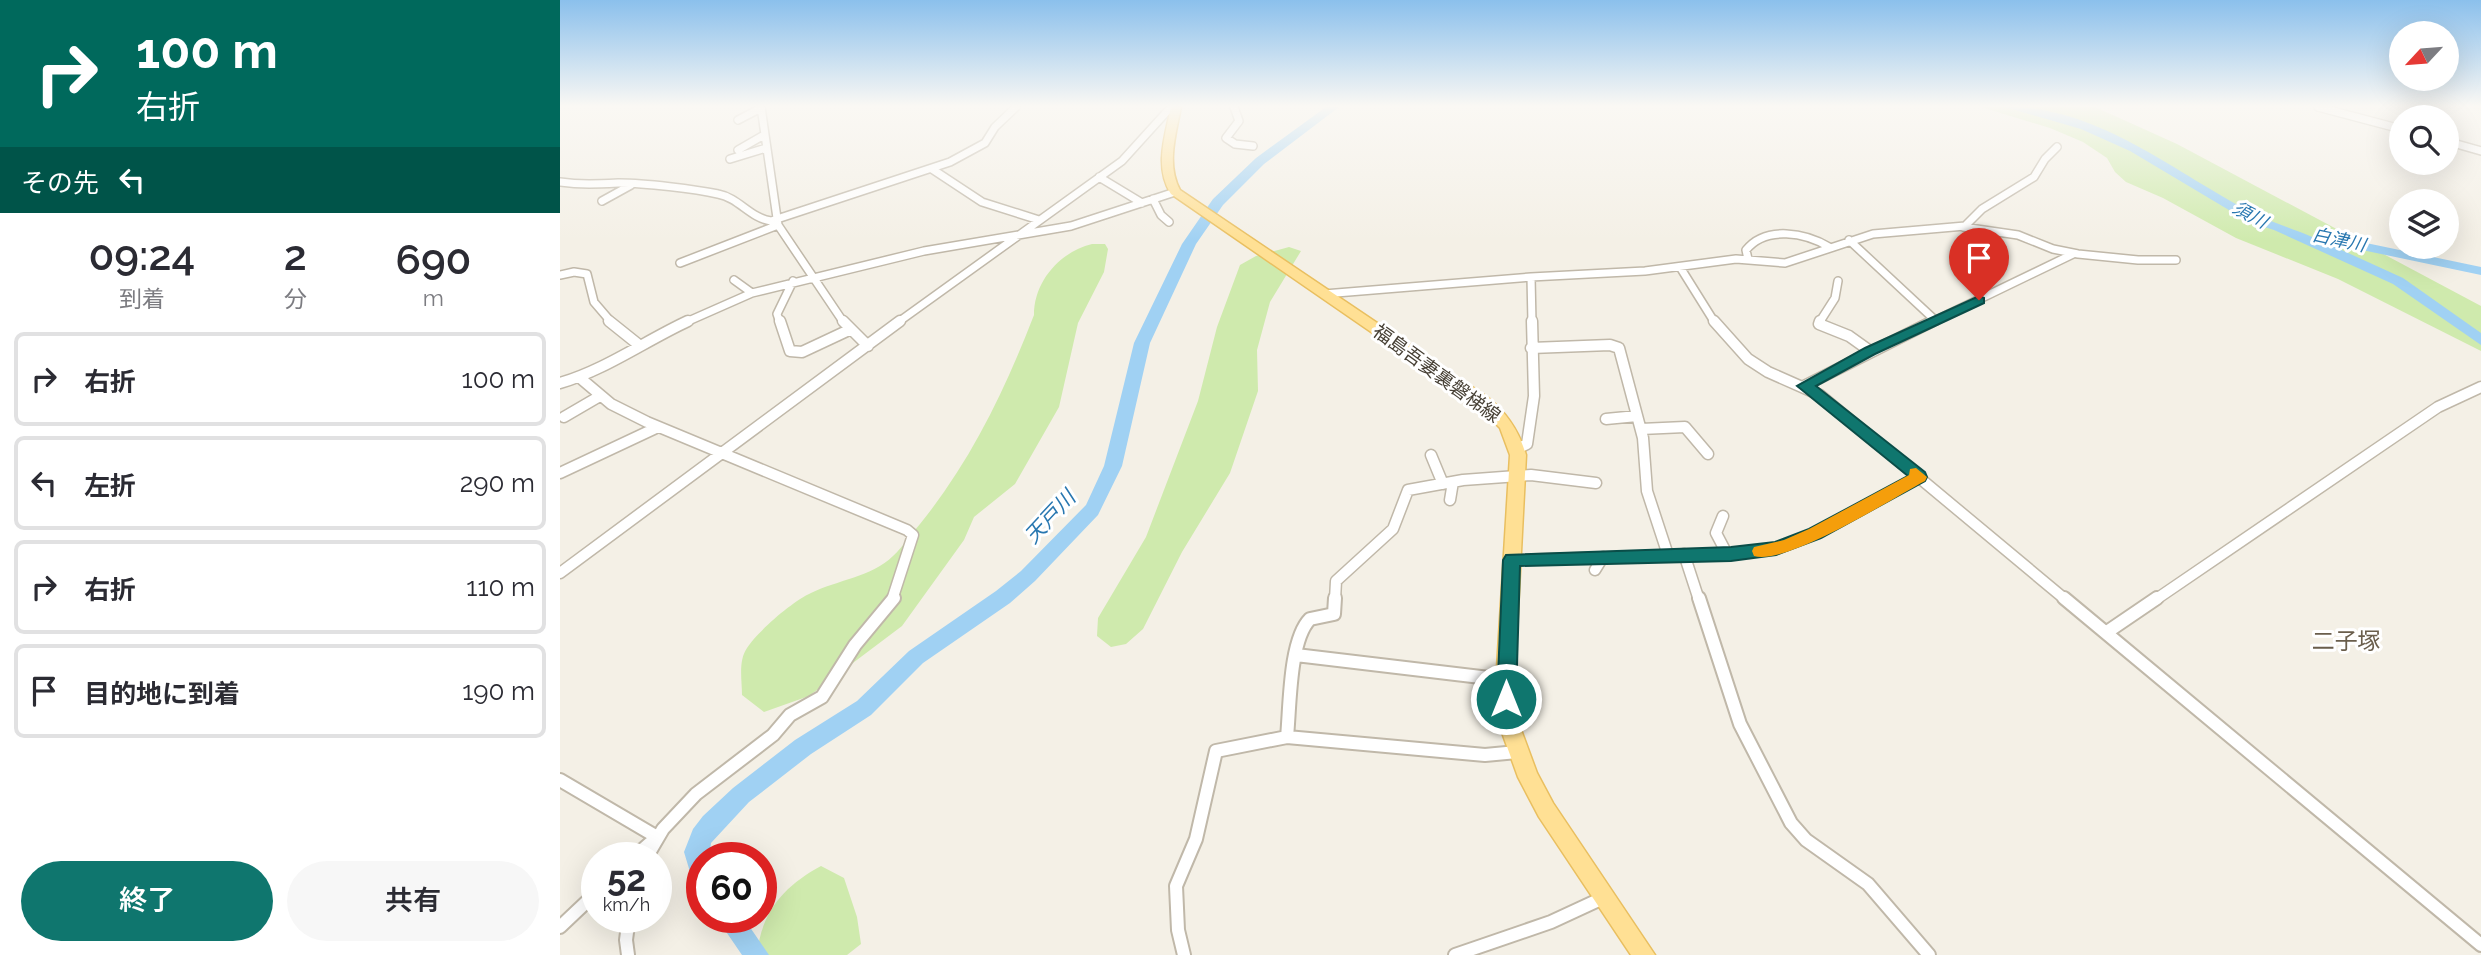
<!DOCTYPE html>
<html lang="ja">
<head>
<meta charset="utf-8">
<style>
  :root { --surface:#fff; --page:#f7f7f7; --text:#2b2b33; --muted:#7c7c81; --line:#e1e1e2; --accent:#0f766e }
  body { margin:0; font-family:Raleway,"Noto Sans JP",sans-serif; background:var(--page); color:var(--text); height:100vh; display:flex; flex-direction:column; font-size:26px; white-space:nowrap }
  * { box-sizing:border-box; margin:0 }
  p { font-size:23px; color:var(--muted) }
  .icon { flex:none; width:38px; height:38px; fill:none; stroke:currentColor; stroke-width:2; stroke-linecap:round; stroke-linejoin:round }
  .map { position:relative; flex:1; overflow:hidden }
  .drawer { display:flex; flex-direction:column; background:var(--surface); width:560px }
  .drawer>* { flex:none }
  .banner { background:#00695c; color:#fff; overflow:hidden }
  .needle { width:46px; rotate:244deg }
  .tools { position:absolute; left:1829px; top:21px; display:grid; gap:14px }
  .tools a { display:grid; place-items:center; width:70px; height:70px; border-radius:50%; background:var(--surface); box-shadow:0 7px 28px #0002; font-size:35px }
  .speed { position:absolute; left:21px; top:842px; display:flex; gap:14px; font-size:35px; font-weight:700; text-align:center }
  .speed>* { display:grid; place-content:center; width:91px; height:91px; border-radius:50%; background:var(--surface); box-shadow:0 7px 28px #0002; line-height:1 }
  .speed small { font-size:18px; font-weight:400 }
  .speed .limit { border:10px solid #d22; background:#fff; color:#111 }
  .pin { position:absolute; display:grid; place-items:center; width:60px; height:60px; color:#fff; margin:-72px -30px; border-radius:50% 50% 50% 0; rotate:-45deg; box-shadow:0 0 7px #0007 }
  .pin .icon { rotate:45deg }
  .me { position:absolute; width:77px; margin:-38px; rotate:0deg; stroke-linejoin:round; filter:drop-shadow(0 0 5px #0008) }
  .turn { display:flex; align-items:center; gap:24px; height:147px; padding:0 21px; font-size:32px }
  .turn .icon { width:91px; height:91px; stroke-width:2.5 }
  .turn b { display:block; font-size:49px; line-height:60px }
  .then { display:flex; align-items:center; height:66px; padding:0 21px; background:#0003; gap:14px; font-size:26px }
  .eta { display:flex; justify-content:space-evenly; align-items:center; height:119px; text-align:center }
  .eta b { font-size:42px; font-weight:600; line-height:49px }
  .action { display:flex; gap:14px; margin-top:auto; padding:14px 21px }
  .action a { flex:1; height:80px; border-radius:42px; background:var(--accent); color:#fff; font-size:28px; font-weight:600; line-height:80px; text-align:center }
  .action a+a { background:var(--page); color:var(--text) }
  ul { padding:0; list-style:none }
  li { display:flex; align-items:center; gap:21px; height:94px; margin:0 14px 10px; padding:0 7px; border:4px solid var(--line); border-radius:10px }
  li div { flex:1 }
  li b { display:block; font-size:26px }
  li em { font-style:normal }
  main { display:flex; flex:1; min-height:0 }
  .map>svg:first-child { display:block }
</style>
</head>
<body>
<main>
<section class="drawer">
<div class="banner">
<div class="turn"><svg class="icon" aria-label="right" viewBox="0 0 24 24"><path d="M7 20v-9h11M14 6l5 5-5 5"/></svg><div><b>100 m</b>右折</div></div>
<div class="then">その先<svg class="icon" aria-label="left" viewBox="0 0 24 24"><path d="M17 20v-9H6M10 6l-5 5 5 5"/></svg></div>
</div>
<div class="eta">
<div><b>09:24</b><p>到着</p></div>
<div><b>2</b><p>分</p></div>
<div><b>690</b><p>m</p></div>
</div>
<ul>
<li><svg class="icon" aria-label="right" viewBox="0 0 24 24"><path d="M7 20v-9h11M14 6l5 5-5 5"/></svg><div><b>右折</b></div><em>100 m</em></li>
<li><svg class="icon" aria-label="left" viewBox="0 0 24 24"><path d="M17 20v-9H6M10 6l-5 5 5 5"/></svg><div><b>左折</b></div><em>290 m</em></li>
<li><svg class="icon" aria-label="right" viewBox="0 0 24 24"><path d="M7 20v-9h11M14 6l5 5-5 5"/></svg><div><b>右折</b></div><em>110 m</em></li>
<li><svg class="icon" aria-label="arrive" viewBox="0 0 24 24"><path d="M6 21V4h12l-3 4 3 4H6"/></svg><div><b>目的地に到着</b></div><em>190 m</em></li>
</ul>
<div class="action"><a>終了</a><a>共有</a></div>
</section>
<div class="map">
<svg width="1921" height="955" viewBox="0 0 1921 955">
  <rect width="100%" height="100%" fill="#f4f0e6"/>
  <path fill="#cfeaad" d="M1421 107H1535L1617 144 1921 306V351L1778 279 1676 238 1603 198 1566 182 1555 172 1547 158 1523 142 1490 128Z
    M532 244H545L548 249 544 272 518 323 499 407 455 484 414 517 404 540 342 626 249 696 204 712 182 695C182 680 178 661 187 648 198 631 233 601 251 593 277 580 312 577 333 556 343 547 351 534 360 524 411 461 445 390 474 315 474 281 500 252 532 244Z
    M729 247 741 251 710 302 697 350 698 391 670 473 622 552 583 629 566 644 551 647 537 636 538 618 586 537 638 401 657 327 680 265 696 256Z
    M261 866 284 878 297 917 301 944 287 955H197C201 912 224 886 261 866Z"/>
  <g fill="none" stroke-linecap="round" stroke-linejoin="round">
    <path fill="#a0d1f3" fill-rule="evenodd" d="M766 107H779L704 164 663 205 636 244 590 343 562 466 538 515 475 581 450 603 363 663 311 715 251 754 189 802 151 843 149 858H142V889L134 885 124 852 133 829 143 816 173 788 235 740 297 701 349 651 436 591 461 571 526 505 544 466 574 343 622 244 653 199 696 158Z
      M1445 107C1541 106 1616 175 1697 215 1716 224 1737 230 1757 239L1758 235 1763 234 1921 267V275L1764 242 1843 278 1921 333V345L1833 284 1714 230 1689 222 1570 151 1521 129Z
      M156 917H183L209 955H182Z"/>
    <defs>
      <path id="street-far2" d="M201 107 218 225 284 323
        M674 107 679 121 666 138 675 144 693 146
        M1758 107 1841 129
        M178 120 201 108
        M1886 141 1921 151
        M178 150 204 135
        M170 159 206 148
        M372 169 422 202 479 220
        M539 177 582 203
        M0 182C21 185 39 184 60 183 84 183 135 189 158 194 179 198 190 218 211 221L390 162 425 143 435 127 456 107
        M593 199 601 215 609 222
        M42 201 71 185
        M1403 227 1458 235 1493 249 1518 254 1578 260H1616
        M1289 240 1376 321
        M1188 259 1186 250C1206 225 1246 233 1269 247
        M120 263 218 225
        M1120 267 1155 323
        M0 275 14 272 27 274 34 302 52 323
        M971 277 972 323
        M174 280 192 293
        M764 294 971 277 1085 271 1176 259 1225 263 1313 234 1405 226 1422 209 1474 177 1485 159 1497 147
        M124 323 192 293 364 251 511 226 615 192
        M220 323 217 314 233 281
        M337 323 562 161 611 107
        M1259 323 1275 298 1278 281
        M1370 323 1513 254"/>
      <path id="street-far1" d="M49 321 79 345
        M220 321 230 351 242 352 289 330
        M283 321 308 346
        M1154 321 1188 359 1208 372 1260 395 1506 600
        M1260 321 1259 324 1289 336 1310 351
        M971 348 1050 345 1059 348 1083 438 1087 491 1108 555
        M19 377 51 404 87 422 347 530 353 535 332 600
        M0 383C45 370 85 341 128 321
        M1244 386 1373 321
        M4 417 40 396
        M1046 419 1077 416
        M1081 429 1125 427 1148 454
        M957 449 967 444 974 396 972 321
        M871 455 883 484
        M0 473 98 427
        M890 500 893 482
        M1163 516 1156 533 1167 554
        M1124 554 1139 600
        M952 560 1171 554 1216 549 1255 533 1359 477
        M1035 570 1043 557
        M0 573 340 321
        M775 600 776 581 833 529 848 490 903 480 971 475 1036 483
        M1595 600 1878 407 1921 387"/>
      <path id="street" d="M1139 598 1180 724 1231 823 1246 840 1308 884 1369 955
        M1504 598 1921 945
        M1547 632 1597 598
        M736 655 946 680
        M727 737C730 708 729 640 750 619L774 614 775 598
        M0 780 97 837 73 858
        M86 858 103 829 136 794 213 735 230 715 262 697 295 645 334 598
        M0 927 37 892
        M68 955 66 940 69 917
        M624 955 618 930 616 886 636 839 656 751 727 737 925 755 957 752
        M895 955 991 922 1045 897"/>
      <path id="primary" d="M611 107H621C616 134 606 164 620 190L927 397C947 413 959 431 966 455L955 668 960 727 977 773 993 803 1095 955H1071L979 817 958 777 940 727 937 668 950 455 940 428 917 405 611 194C594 167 605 137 611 107Z"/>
    </defs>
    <use href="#street-far2" stroke="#c0b8a9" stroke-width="10"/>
    <use href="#street-far1" stroke="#c0b8a9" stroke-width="13"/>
    <use href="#street" stroke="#c0b8a9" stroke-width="16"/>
    <use href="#primary" stroke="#e9bf60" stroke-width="3"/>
    <use href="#street-far2" stroke="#fff" stroke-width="7"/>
    <use href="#street-far1" stroke="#fff" stroke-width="10"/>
    <use href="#street" stroke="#fff" stroke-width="12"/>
    <use href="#primary" fill="#ffe094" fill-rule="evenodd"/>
  </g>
  <linearGradient id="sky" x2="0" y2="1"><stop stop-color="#8bc0ec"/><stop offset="0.44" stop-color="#faf8f4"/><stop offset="1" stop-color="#faf8f4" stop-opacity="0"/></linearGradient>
  <rect width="1921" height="241" fill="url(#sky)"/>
  <path fill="#0f766e" stroke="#0a4d48" stroke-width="2" d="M1419 296 1424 298V303L1315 354 1256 386 1365 472 1367 477 1365 481 1261 538 1216 555 1171 561 960 566 956 699 953 705 946 708 940 705 937 699 943 560 946 555 1171 547 1215 542 1249 529 1348 476 1237 386 1305 348Z"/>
  <path fill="#f59e0b" d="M1356 468 1367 477 1365 481C1333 498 1226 566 1194 556L1192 551 1194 547 1224 540 1249 529 1349 475 1350 469Z"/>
  <g text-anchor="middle" stroke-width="6" stroke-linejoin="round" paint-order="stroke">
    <g font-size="18" font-style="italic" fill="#2877b0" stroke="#fff">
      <text transform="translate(1690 215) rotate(28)" y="6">須川</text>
      <text transform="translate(1779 240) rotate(12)" y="6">白津川</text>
    </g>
    <g font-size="19" fill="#474035" stroke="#fff">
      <text transform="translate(877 373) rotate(36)" y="7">福島吾妻裏磐梯線</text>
    </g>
    <g font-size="21" font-style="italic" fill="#2877b0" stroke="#fff">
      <text transform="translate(490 517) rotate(-47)" y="7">天戸川</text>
    </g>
    <g font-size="23" fill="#6a5e4c" stroke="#fff">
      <text x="1786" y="649">二子塚</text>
    </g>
  </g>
</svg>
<div class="tools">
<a><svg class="needle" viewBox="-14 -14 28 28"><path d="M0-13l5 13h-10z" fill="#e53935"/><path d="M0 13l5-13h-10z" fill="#7c7c81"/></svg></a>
<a><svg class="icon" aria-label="search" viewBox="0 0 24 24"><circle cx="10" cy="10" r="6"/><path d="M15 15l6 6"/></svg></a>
<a><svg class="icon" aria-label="layers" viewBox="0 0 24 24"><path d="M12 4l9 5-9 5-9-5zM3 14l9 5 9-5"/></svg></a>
</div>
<div class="speed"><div>52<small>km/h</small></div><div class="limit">60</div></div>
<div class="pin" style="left:1419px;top:300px;background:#d93025"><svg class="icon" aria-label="arrive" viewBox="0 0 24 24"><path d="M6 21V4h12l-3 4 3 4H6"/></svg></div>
<svg class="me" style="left:946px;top:699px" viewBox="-20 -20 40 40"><circle r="17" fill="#0f766e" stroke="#fff" stroke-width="3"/><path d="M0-11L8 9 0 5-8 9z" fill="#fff"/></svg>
</div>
</main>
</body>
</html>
